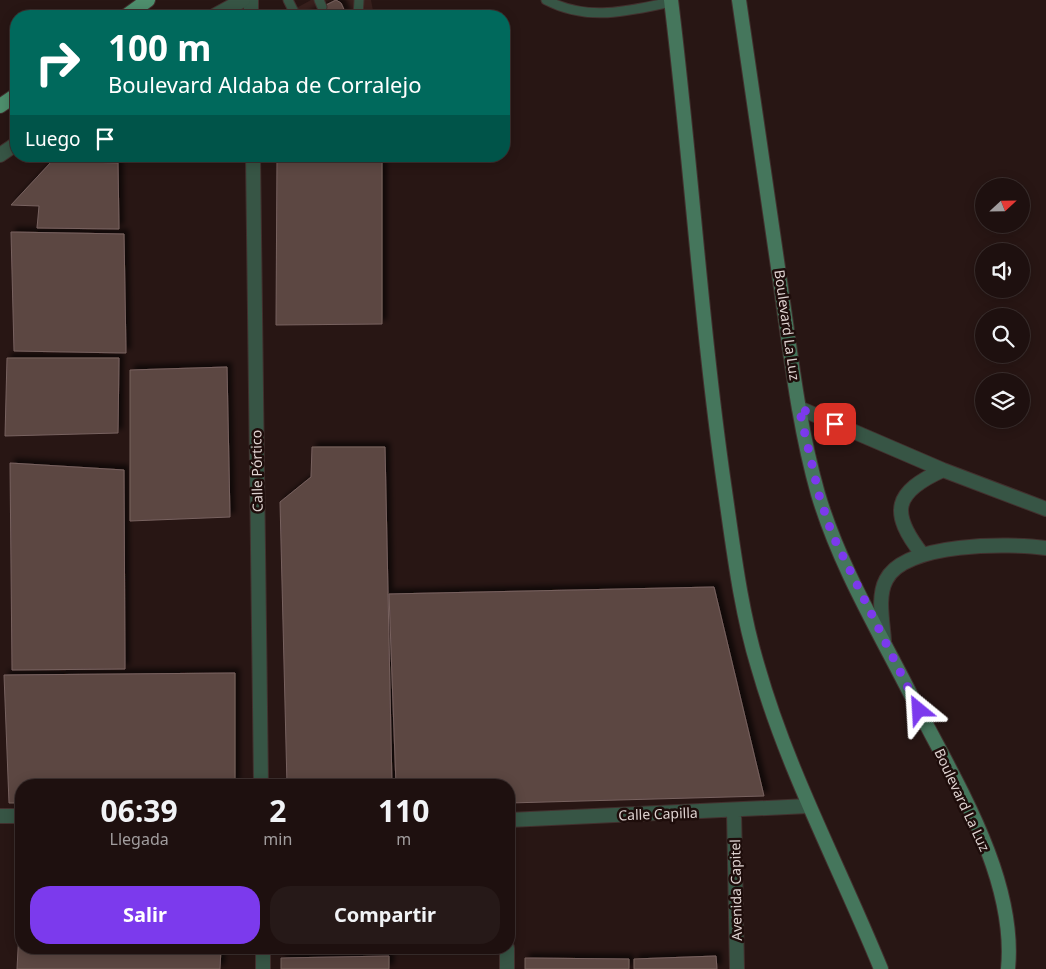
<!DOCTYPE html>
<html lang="es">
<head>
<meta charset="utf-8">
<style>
  :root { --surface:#1e100f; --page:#261918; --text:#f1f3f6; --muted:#a19d9e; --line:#3c302f; --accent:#7c3aed }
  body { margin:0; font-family:"Noto Sans",sans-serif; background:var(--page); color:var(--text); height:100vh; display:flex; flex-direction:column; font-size:19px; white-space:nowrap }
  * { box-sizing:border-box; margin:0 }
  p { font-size:16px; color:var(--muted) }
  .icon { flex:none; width:28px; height:28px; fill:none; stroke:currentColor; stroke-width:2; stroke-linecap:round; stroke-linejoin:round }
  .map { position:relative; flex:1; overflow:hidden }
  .side { position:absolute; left:15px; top:779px; width:500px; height:175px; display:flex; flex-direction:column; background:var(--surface); border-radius:20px; box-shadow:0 2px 12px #0003,0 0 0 1px var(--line) }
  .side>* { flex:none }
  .hud { position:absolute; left:10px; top:10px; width:500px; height:152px; border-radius:20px; box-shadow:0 2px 12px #0003,0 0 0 1px var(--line); background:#00695c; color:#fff; overflow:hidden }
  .needle { width:32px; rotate:68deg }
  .buttons { position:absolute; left:975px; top:178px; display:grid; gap:10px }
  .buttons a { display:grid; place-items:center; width:55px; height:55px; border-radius:50%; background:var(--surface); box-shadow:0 2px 12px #0003,0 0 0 1px var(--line); font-size:25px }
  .pin { position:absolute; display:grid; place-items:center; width:42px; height:42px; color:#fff; margin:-21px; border-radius:10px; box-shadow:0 2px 8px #0006 }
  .me { position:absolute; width:55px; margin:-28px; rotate:333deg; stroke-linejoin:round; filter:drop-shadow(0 0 4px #0008) }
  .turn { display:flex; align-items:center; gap:18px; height:105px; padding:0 15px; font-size:22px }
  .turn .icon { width:65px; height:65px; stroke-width:2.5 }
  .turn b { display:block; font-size:35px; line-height:42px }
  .then { display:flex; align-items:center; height:48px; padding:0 15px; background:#0003; gap:10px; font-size:19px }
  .eta { display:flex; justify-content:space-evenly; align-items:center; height:85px; text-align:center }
  .eta b { font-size:30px; font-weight:700; line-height:35px }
  .action { display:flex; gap:10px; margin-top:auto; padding:10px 15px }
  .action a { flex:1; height:58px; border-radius:20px; background:var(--accent); color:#fff; font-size:20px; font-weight:700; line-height:58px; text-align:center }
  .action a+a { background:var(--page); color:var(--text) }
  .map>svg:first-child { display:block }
</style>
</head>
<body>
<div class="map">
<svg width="1046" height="969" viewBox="0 0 1046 969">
  <defs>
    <filter id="shadow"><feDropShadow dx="4.5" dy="-4.5" stdDeviation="2.5" flood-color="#0009"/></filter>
  </defs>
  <rect width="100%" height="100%" fill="#281614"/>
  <path fill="#38201d" d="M311 0H371L374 16H282Z"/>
  <path fill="#5b4643" stroke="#78625f" filter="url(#shadow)" d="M336 0 341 3 347 16H304Z
    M277 156H382V324L276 325Z
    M52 161 118 163 119 229 37 228 39 206 11 205Z
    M11 232 124 234 126 353 14 351Z
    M7 358H119L118 433 5 436Z
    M227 367 230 517 130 521V370Z
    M312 447H385L392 785H287L280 502 311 477Z
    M10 463 124 470 125 669 12 670Z
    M714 587 764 796 509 803V785H396L389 594Z
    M235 673V785H21V803H9L4 675Z
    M20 911 21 948H221L220 969H17Z
    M389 956V969H281V958Z
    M716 956 717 969H634V959Z
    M525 958 629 959V969H525Z"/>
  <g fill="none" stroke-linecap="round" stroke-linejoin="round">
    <defs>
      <path id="service" d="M288 0 296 16
        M319 0 322 7
        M546 0C588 22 627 11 671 2
        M358 16 359 0"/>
      <path id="minor" d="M251 0V16
        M253 156 261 785
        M799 408 943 470 1046 509
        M922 554C889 512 894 492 943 470
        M884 641C883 623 877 597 886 580 904 542 1010 543 1046 548
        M734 811 737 969
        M0 816H21
        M509 820 808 806
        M263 948V969
        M507 948V969"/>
      <path id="tertiary" d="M214 16 243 0
        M0 155 16 144"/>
      <path id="secondary" d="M671 0C691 161 701 324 724 484 733 545 740 608 758 667 788 772 840 868 881 969
        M739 0C753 96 767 192 781 288 791 357 799 427 818 494 840 568 881 635 915 703 955 781 1017 879 1008 969"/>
      <path id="primary" d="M126 16 148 0
        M0 106 16 95"/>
    </defs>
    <use href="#service" stroke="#42302e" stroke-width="11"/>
    <use href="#minor" stroke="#42302e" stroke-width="16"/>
    <use href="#tertiary" stroke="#42302e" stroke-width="16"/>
    <use href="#secondary" stroke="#42302e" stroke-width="16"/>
    <use href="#primary" stroke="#42302e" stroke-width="16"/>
    <use href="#service" stroke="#375545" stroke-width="9"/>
    <use href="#minor" stroke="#375545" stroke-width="14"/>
    <use href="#tertiary" stroke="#375545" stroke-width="14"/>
    <use href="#secondary" stroke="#45765c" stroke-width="14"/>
    <use href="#primary" stroke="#4e8f6d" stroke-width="14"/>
  </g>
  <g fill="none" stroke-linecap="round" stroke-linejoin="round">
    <path stroke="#7c3aed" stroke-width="9" stroke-dasharray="0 16.2" d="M835 424 799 408 819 495 832 534 919 710"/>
  </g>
  <g text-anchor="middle" stroke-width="5" stroke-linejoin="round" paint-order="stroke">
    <g font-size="14" fill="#dfd3d1" stroke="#1e0d0b">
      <text transform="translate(787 325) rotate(82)" y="5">Boulevard La Luz</text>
      <text transform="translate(257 471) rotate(-91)" y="5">Calle Pórtico</text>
      <text transform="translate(962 800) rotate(65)" y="5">Boulevard La Luz</text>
      <text transform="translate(658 814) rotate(-2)" y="5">Calle Capilla</text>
      <text transform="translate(736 890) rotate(-91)" y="5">Avenida Capitel</text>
    </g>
  </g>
</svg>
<div class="buttons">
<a><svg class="needle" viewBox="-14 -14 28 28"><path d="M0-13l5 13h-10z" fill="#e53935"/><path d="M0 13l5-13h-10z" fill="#a19d9e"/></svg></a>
<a><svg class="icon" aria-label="sound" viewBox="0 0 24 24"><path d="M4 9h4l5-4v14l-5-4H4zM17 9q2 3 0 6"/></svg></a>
<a><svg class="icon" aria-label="search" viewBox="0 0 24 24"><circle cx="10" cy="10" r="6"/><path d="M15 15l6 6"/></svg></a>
<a><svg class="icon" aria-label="layers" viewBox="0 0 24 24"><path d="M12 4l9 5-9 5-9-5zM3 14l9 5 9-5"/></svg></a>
</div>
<div class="pin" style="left:835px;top:424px;background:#d93025"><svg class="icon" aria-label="arrive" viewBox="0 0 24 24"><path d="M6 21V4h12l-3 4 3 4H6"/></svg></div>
<svg class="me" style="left:919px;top:710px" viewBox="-20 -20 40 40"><path d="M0-17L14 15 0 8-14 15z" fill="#7c3aed" stroke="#fff" stroke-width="4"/></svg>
<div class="hud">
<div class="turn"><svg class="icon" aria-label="right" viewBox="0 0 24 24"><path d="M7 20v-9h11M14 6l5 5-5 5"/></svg><div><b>100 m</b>Boulevard Aldaba de Corralejo</div></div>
<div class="then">Luego<svg class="icon" aria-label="arrive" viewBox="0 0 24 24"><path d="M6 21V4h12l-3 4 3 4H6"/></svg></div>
</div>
<section class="side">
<div class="eta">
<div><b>06:39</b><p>Llegada</p></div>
<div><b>2</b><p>min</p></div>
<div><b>110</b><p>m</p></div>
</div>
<div class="action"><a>Salir</a><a>Compartir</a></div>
</section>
</div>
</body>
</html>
